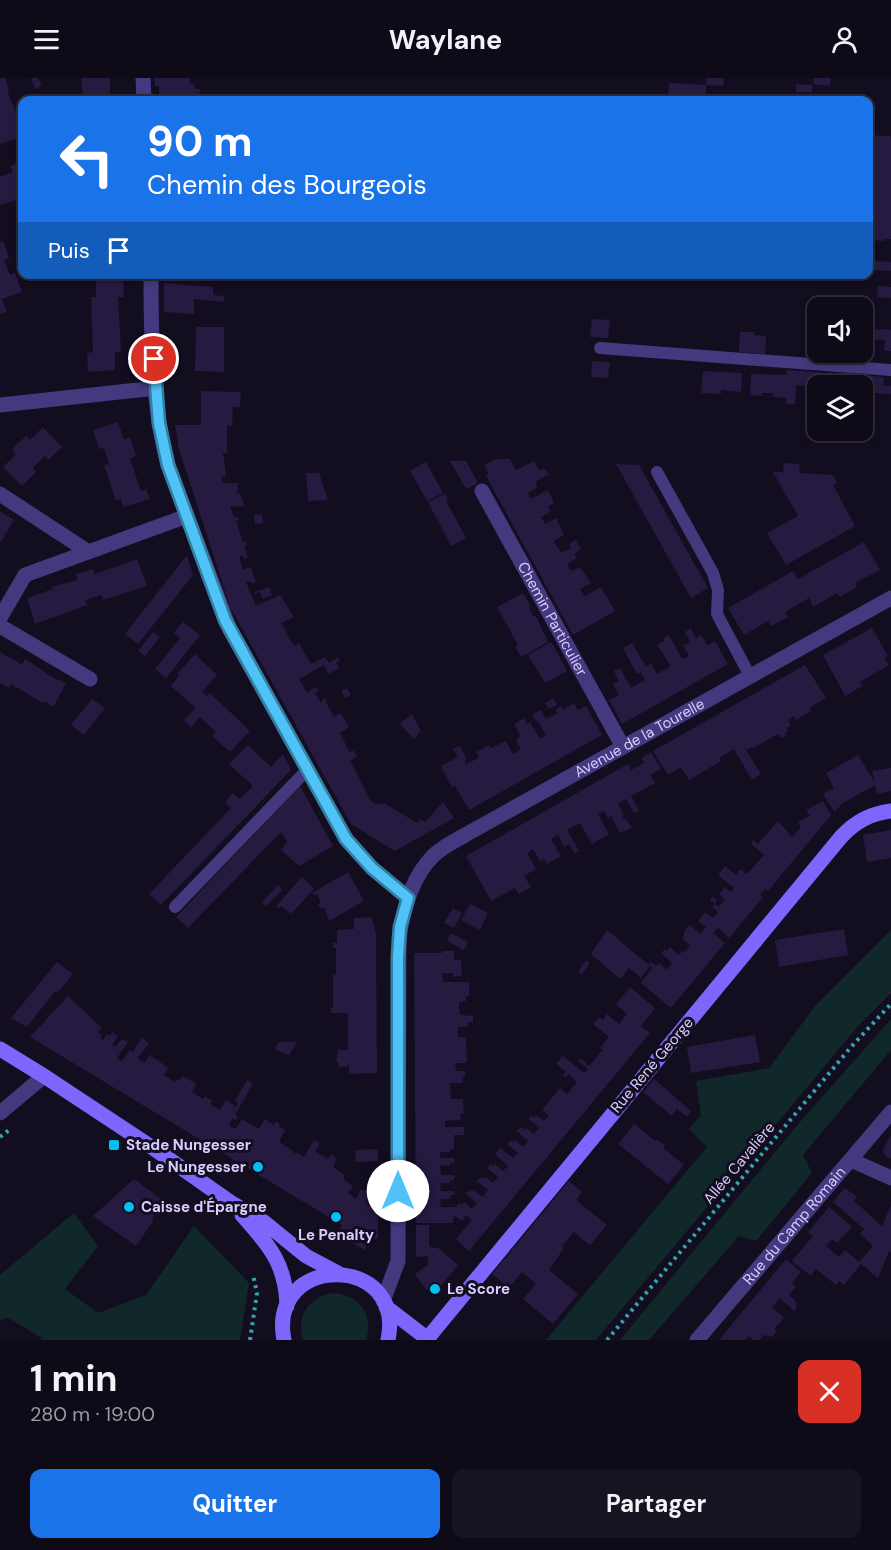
<!DOCTYPE html>
<html lang="fr">
<head>
<meta charset="utf-8">
<style>
  :root { --surface:#0e0a18; --page:#171321; --text:#f1f3f6; --muted:#9b9aa2; --line:#2e2b37; --accent:#1a73e8 }
  body { margin:0; font-family:"DM Sans",sans-serif; background:var(--page); color:var(--text); height:100vh; display:flex; flex-direction:column; font-size:22px; white-space:nowrap }
  * { box-sizing:border-box; margin:0 }
  p { font-size:20px; color:var(--muted) }
  .icon { flex:none; width:33px; height:33px; fill:none; stroke:currentColor; stroke-width:2; stroke-linecap:round; stroke-linejoin:round }
  .map { position:relative; height:1262px; overflow:hidden }
  .side { display:flex; flex-direction:column; background:var(--surface); flex:1 }
  .side>* { flex:none }
  .banner { position:absolute; left:18px; top:18px; width:855px; height:183px; border-radius:12px; box-shadow:0 3px 9px #0003,0 0 0 2px var(--line); background:#1a73e8; color:#fff; overflow:hidden }
  .buttons { position:absolute; left:807px; top:219px; display:grid; gap:12px }
  .buttons a { display:grid; place-items:center; width:66px; height:66px; border-radius:12px; background:var(--surface); box-shadow:0 3px 9px #0003,0 0 0 2px var(--line); font-size:30px }
  .pin { position:absolute; display:grid; place-items:center; width:51px; height:51px; color:#fff; margin:-26px; border:3px solid #fff; border-radius:50%; box-shadow:0 2px 6px #0007 }
  .me { position:absolute; width:66px; margin:-33px; rotate:0deg; stroke-linejoin:round; filter:drop-shadow(0 0 4px #0008) }
  .turn { display:flex; align-items:center; gap:21px; height:126px; padding:0 30px; font-size:27px }
  .turn .icon { width:78px; height:78px; stroke-width:2.5 }
  .turn b { display:block; font-size:42px; line-height:51px }
  .then { display:flex; align-items:center; height:57px; padding:0 30px; background:#0003; gap:12px; font-size:22px }
  .round { display:grid; place-items:center; flex:none; width:63px; height:63px; border-radius:12px; background:var(--page) }
  .head { display:flex; align-items:center; justify-content:space-between; height:102px; padding:0 30px }
  h1 { font-size:36px; font-weight:700; line-height:45px }
  .primary-button { display:flex; gap:12px; margin-top:auto; padding:12px 30px }
  .primary-button a { flex:1; height:69px; border-radius:12px; background:var(--accent); color:#fff; font-size:24px; font-weight:700; line-height:69px; text-align:center }
  .primary-button a+a { background:var(--page); color:var(--text) }
  header { display:flex; justify-content:space-between; align-items:center; height:78px; padding:0 30px; background:var(--surface); font-size:27px; font-weight:700 }
  .map>svg:first-child { display:block }
</style>
</head>
<body>
<header><svg class="icon" aria-label="menu" viewBox="0 0 24 24"><path d="M4 6h16M4 12h16M4 18h16"/></svg>Waylane<svg class="icon" aria-label="person" viewBox="0 0 24 24"><circle cx="12" cy="8" r="4"/><path d="M4 21q1-7 8-7t8 7"/></svg></header>
<div class="map">
<svg width="891" height="1262" viewBox="0 0 891 1262">
  <rect width="100%" height="100%" fill="#130d20"/>
  <path fill="#10282a" d="M891 852V915L859 947 596 1262H546L707 1069 689 1051 701 1037 696 1003 769 990 816 927Z
    M891 941V972L803 1077 812 1095 756 1163 739 1158 649 1262H620L800 1044Z
    M74 1135 98 1168 65 1211 98 1235 146 1217 194 1148 249 1205 240 1262H40L42 1260 8 1240 0 1242V1197Z
    M336 1215C361 1219 374 1238 366 1262H303C295 1238 311 1216 336 1215Z"/>
  <path fill="#261a41" d="M0 0H5L9 13H7L22 48V58L0 66Z
    M31 0H38L42 8 35 11Z
    M81 0H110V22H83Z
    M154 0H190V6H194L195 11H200L199 22H159V8H155Z
    M707 0H724L723 8 706 7Z
    M814 0H831L830 8 813 6Z
    M669 5 706 7V22H668Z
    M796 6 812 7V14H796Z
    M404 17 418 18 417 22H404Z
    M868 57 890 58 891 61V161H885V163L868 162 871 142H868Z
    M22 83V120L0 127V99L13 94 10 88Z
    M3 163 9 180 4 182 10 197 15 195 22 214 2 221 7 234 0 236V164Z
    M874 183 891 184V193L868 192V186H874Z
    M91 196H118V201H123L124 219H118L121 274H115V292L88 294 87 275 93 274 91 219H96V202L91 203Z
    M164 205 213 209V217L224 218V224L194 221V236L164 234Z
    M878 208 891 209V220L877 219Z
    M592 241 610 242 608 260 590 259Z
    M196 249H224V294L195 293Z
    M885 251 891 252V273H884L885 262 868 261 869 252Z
    M740 254H754V257L766 258 765 276 739 274Z
    M592 283 610 284 608 300 591 299Z
    M787 292 884 299 883 308H891V316L862 314V308H818V309L796 307 795 326H786V320L773 319V315H762V318L750 317 751 296 786 297Z
    M703 293 742 295 741 314 721 312V316L701 315Z
    M201 313 241 314 240 329H233L232 348H227V375H223L226 398 221 399 223 405H238L237 416 240 415 244 428 230 429 234 439H238L239 442 236 443 243 464H246L247 467 244 468 248 480 244 481 243 478 239 479 243 492 251 489 256 504 251 506 250 503 246 504 256 528 280 517 294 539 281 545 294 568 299 565 311 586 325 579 329 585 338 579 340 583 336 584 339 590 328 596 324 587 299 601 307 615 316 609 319 613 315 615 321 625 323 621H326V624L334 639 340 635 348 646 349 649 340 655 350 675 353 672 357 679 350 682 371 723 378 727 379 725 382 727 384 725 417 745 420 741 425 744 443 724 454 740 395 773 351 746 230 529 179 371 175 347H201Z
    M118 344 124 362 130 359 136 378 130 381 141 413 146 411 150 421 123 429 121 421 116 423 104 387 109 386 104 370 99 371 93 352Z
    M43 349 62 369 48 382 45 378 33 390 36 394 22 408 3 389 16 376 12 371 26 358 30 362Z
    M496 381H510L516 392 534 383 540 393 544 390 549 396 535 404 538 409 528 415 531 421 548 412 554 425 548 428 551 433 541 439 545 446 556 440 564 457 554 463 561 475 571 470 569 466 576 462 581 471 574 476 577 480 567 486 571 493 580 489 591 505 580 511 585 518 601 509 615 533 573 557 486 398 489 396 484 387Z
    M450 383H466L478 405 466 411Z
    M426 384 443 415 427 423 410 393Z
    M784 385 800 386 799 395 833 397 837 404 833 407 855 448 786 487 767 455 798 438 773 394H783Z
    M616 386 639 387 708 510 691 520Z
    M306 395H319L328 422 308 423Z
    M445 416 448 422 446 423 466 460 451 468 428 424Z
    M0 433 14 442 0 465Z
    M262 436 263 445 255 446 254 437Z
    M864 464 880 492 855 505 857 509 840 519 837 515 813 529 809 520 785 534 788 539 771 548 768 543 744 557 728 530 793 493 798 501Z
    M187 477 193 497 138 566 125 556Z
    M137 481 147 508 103 522 101 517 85 522 87 527 35 546 27 520 53 511 52 509 77 502 76 496 93 491 95 496Z
    M269 509 272 517 263 521 260 514 255 516V514Z
    M523 515 530 527 529 530 533 538H536L548 564 521 579 515 568 518 567 497 529Z
    M183 544 200 557 166 600 155 591 180 560 174 555Z
    M691 550 696 560 701 557 707 567 715 563 728 586 622 646 609 622 619 617 613 606 619 603 614 593 620 590 631 610 645 602 641 594 637 596 623 570 632 565 646 589 651 585 657 596 671 588 657 567 664 563 663 560 669 557 682 581 689 578 683 568 690 564 685 554Z
    M872 550 888 578 884 580 889 587 860 604 862 608 845 618 823 577Z
    M153 554 160 559 145 578 138 573Z
    M549 565H552L567 593 545 605 528 577Z
    M0 574 22 587 25 581 57 602 58 601 66 606 53 629 44 623 43 625 11 606 9 610 0 605Z
    M195 576 217 597 202 614 207 618 210 615 250 653 230 674 212 658 216 654 200 639 191 649 184 642 196 630 171 608 179 598 177 596Z
    M805 587 826 620 809 630 811 633 796 642 794 638 788 642 791 648 786 650 788 653 785 655 786 658 781 660 778 656 753 670 752 669 746 672 761 696 752 702 734 671 719 680 721 683 689 702 681 689 668 697 653 673Z
    M347 610 351 617 345 620 341 613Z
    M553 620 557 627 549 631 545 625Z
    M92 621 105 630 84 657 71 647Z
    M574 625 578 632 586 628 602 657 469 732 455 708 452 709 441 688 458 679 453 671 460 668 466 680 465 683 466 686 479 680 476 674 489 667 491 670 506 663 513 676 521 671 516 663 520 657 514 646 524 640 527 646 530 644 540 661 546 657 537 642 536 643 532 637 541 632 546 641 558 635 555 632 561 628 563 632Z
    M412 636 421 653 414 661 400 646Z
    M248 667 271 689 283 676 291 692 161 827 149 816 231 730 225 724 233 715 240 721 253 708 229 686Z
    M651 674 661 691 650 697 655 705 631 718 639 732 634 735 626 721 618 726 624 736 622 738 624 742 626 741 632 750 620 755 611 738 608 740 604 733 598 736 609 756 592 766 580 745 567 752 579 773 575 776 569 766 564 769 558 757 551 761 561 778 547 786 544 781 540 783 533 771 527 775 536 791 524 798 531 809 519 816 515 810 491 823 466 778 628 686 631 692 644 685 641 680Z
    M858 677 875 705 872 693 891 690V713L877 716 875 707 843 725 834 734 823 716 834 710 826 695Z
    M300 708 333 768 299 788 281 772 287 764 281 754 188 850 176 839Z
    M823 723 831 737 768 813 766 811 760 817 763 819 729 860 718 850 713 855 725 865 671 930 641 905 652 890 650 888 641 900 629 890 620 901 591 876 607 852 649 887 651 884 656 888 659 885 667 892 672 885 661 875 665 871 667 873 670 869 679 877 683 873 685 874 690 867 683 861 685 852 690 847 700 856 706 849 698 843 705 834 713 840 718 834 712 829 715 826 710 822 712 818 717 822 715 826 719 829 725 821 719 816 725 809 731 814 734 810 718 797 725 788 736 797 740 791 747 796 764 777 751 766 753 762 758 766 778 743 792 759 801 749 798 744 810 738 806 732Z
    M891 752V780L867 784 863 757Z
    M348 794 364 823 329 843 324 829 321 831 318 826 321 825 317 816 314 818 312 815Z
    M302 799 314 811 291 836 281 828 279 831 276 828Z
    M278 807 282 812 266 828 262 824Z
    M470 826 488 835 480 852 461 842Z
    M453 830 462 835 454 850 444 845Z
    M372 839 376 857 377 995 349 996V988L339 989 338 984H336L338 972H348V935H331V930H333V896L336 897V870H333V865H337V852L354 851V840Z
    M844 851 848 877 779 889 775 862Z
    M451 855 468 864 464 872 447 863Z
    M442 873H454V882H461L462 898 453 899V895H442L443 904H469V918H466V923L459 924V932L460 937 473 938V944H468V949H458V959H466L467 985H455L456 993H465V999H463V1005H450L451 1021H463L464 1036H460L461 1042 445 1043V1049H464V1057H454V1071H450L451 1074H440V1080H454V1085H450V1087L440 1088 441 1097H454V1102H450L451 1105H441L440 1113H454V1117L450 1118 451 1121H441L440 1129H456L459 1125 462 1127 464 1124 472 1131 477 1125 466 1116 469 1112 472 1114 474 1112 482 1119 488 1112 477 1103 481 1099 483 1101 485 1099 493 1105 498 1099 487 1090 491 1086 493 1088 495 1086 503 1093 508 1088 495 1076 500 1070 513 1080 518 1075 507 1066 511 1062 513 1064 515 1062 523 1069 528 1063 517 1053 521 1049 524 1052 526 1050 534 1056 539 1050 529 1041 531 1037 534 1040 536 1037 544 1043 549 1037 542 1032 560 1010 567 1016 577 1004 569 996 566 999 563 997 566 994 556 986 563 978 584 995 588 991 578 983 580 980 589 988 603 972 600 970 609 959 593 946 599 939 603 942 607 936 619 946 627 936 616 926 630 909 655 930 641 948 650 955 469 1173 456 1161 472 1142 466 1137 462 1143 454 1137 453 1145H416L414 875H442Z
    M586 882 590 885 582 897 578 894Z
    M57 884 73 896 58 914 55 913 27 949 11 940Z
    M68 918 102 950 97 954 102 957 100 960 103 962 107 956 110 958 112 954 118 958 112 967 115 969 122 961 128 964 117 980 122 983 130 972 133 974 142 959 149 966 137 980 145 985 149 977 156 981 168 990 164 997 175 1004 176 1001 179 1003 182 998 197 1006 192 1014 203 1021 205 1018 212 1023 210 1026 220 1032 226 1022 236 1029 238 1025 235 1023 247 1002 253 1006 235 1037 238 1039 236 1042 233 1040 229 1047 235 1051 242 1041 259 1051 265 1041 274 1047 276 1043 280 1046 279 1048 285 1052 279 1064 293 1073 294 1078 296 1074 304 1079 314 1062 320 1065 315 1073 328 1081 331 1076 337 1081 333 1089 345 1097 343 1101 353 1108 348 1115 356 1121 361 1111 371 1117 366 1125 378 1132V1160L369 1163 364 1172 337 1155 342 1147 30 959Z
    M755 957 760 984 691 995 687 969Z
    M279 964H297L289 977 274 971Z
    M654 1001 691 1033 687 1039 677 1031 672 1038 643 1014Z
    M634 1046 655 1063 657 1061 665 1068 663 1070 684 1087 668 1106 618 1066Z
    M891 1057V1081L885 1078 883 1072Z
    M378 1071V1083L356 1084 355 1072Z
    M134 1101 164 1123 152 1141 154 1142 136 1168 93 1138Z
    M569 1103 582 1114 576 1122 607 1147 590 1167 574 1154 562 1168 564 1170 549 1192 578 1216 553 1246 523 1221 536 1206 522 1194 509 1210 492 1196Z
    M845 1110 857 1119 854 1123 882 1148 891 1127V1174L889 1173 878 1200 861 1186 844 1207 839 1203 836 1207 816 1191 811 1198 792 1183 813 1158 808 1154 829 1129 852 1149 837 1165 832 1161 826 1168 839 1179 845 1172 859 1184 873 1168 860 1156 864 1151 833 1124Z
    M416 1147H429V1169L438 1170 458 1187 437 1213 427 1212 416 1198V1195L428 1187V1178L416 1179Z
    M786 1181 801 1194 792 1205 796 1209 789 1217 797 1224 795 1227 797 1229 794 1233 780 1220 772 1229 784 1240 774 1251 777 1253 772 1259 764 1257 760 1262H753L749 1258 745 1262H719Z"/>
  <g fill="none" stroke-linecap="round" stroke-linejoin="round">
    <path stroke="#30a7af" stroke-width="4" stroke-dasharray="3 4.5" stroke-linecap="butt" d="M0 1059 9 1052
      M250 1262 257 1215 253 1197
      M607 1262 851 969 891 926"/>
    <path stroke="#44397e" stroke-width="12" d="M600 270 891 292
      M657 394 713 495 718 512 717 536 750 598
      M175 829 307 692"/>
    <g stroke="#44397e" stroke-width="15">
      <path d="M143 0 144 22"/>
      <path d="M151 196C151 259 152 326 168 387L230 552 346 761 372 790 408 820"/>
      <path d="M0 327 156 310"/>
      <path id="s1" d="M482 413 623 669"/>
      <path d="M0 416 87 473"/>
      <path d="M0 540 25 497 187 438"/>
      <path d="M0 548 90 601"/>
      <path d="M0 1035 44 998"/>
      <path d="M851 1082 891 1100"/>
      <path id="s2" d="M383 1223 398 1183 399 861C403 831 412 799 433 778 442 769 455 763 465 757L891 520"/>
      <path id="s3" d="M697 1262 891 1034"/>
    </g>
    <path stroke="#7c66fc" stroke-width="15" d="M0 971 44 998 156 1072 230 1124 264 1144 306 1178 338 1195
      M242 1137C269 1167 286 1186 287 1228
      M386 1229 429 1262
      M427 1261 841 759C856 743 870 736 891 733
      M284 1262C267 1175 406 1175 388 1262"/>
  </g>
  <g fill="none" stroke-linecap="round" stroke-linejoin="round">
    <defs>
      <path id="route" d="M154 281 159 345 168 387 225 542 346 761 372 790 408 820 400 849 398 879V1113"/>
    </defs>
    <use href="#route" stroke="#337fa1" stroke-width="15"/>
    <use href="#route" stroke="#4fc3f7" stroke-width="10"/>
  </g>
  <g fill="#05bef2" stroke="#130d20" stroke-width="2">
    <rect x="108" y="1061" width="12" height="12" rx="3"/>
    <circle cx="258" cy="1089" r="6"/>
    <circle cx="129" cy="1129" r="6"/>
    <circle cx="336" cy="1139" r="6"/>
    <circle cx="435" cy="1211" r="6"/>
  </g>
  <g text-anchor="middle" stroke-width="6" stroke-linejoin="round" paint-order="stroke">
    <g font-size="15" fill="#d9cdfe" stroke="#130d20">
      <text dy="5" stroke="none"><textPath href="#s1" startOffset="146">Chemin Particulier</textPath></text>
      <text dy="5" stroke="none"><textPath href="#s2" startOffset="694">Avenue de la Tourelle</textPath></text>
      <text transform="translate(652 987) rotate(-50)" y="5">Rue René George</text>
      <text transform="translate(739 1085) rotate(-50)" y="5">Allée Cavalière</text>
      <text dy="5" stroke="none"><textPath href="#s3" startOffset="150">Rue du Camp Romain</textPath></text>
    </g>
    <g font-size="15" font-weight="bold" fill="#d9cdfe" stroke="#130d20" text-anchor="start">
      <text x="126" y="1072">Stade Nungesser</text>
      <text x="246" y="1094" text-anchor="end">Le Nungesser</text>
      <text x="141" y="1134">Caisse d'Épargne</text>
      <text x="336" y="1162" text-anchor="middle">Le Penalty</text>
      <text x="447" y="1216">Le Score</text>
    </g>
  </g>
</svg>
<div class="buttons">
<a><svg class="icon" aria-label="sound" viewBox="0 0 24 24"><path d="M4 9h4l5-4v14l-5-4H4zM17 9q2 3 0 6"/></svg></a>
<a><svg class="icon" aria-label="layers" viewBox="0 0 24 24"><path d="M12 4l9 5-9 5-9-5zM3 14l9 5 9-5"/></svg></a>
</div>
<div class="pin" style="left:154px;top:281px;background:#d93025"><svg class="icon" aria-label="arrive" viewBox="0 0 24 24"><path d="M6 21V4h12l-3 4 3 4H6"/></svg></div>
<svg class="me" style="left:398px;top:1113px" viewBox="-20 -20 40 40"><circle r="19" fill="#fff"/><path d="M0-13L10 11 0 6-10 11z" fill="#4fc3f7"/></svg>
<div class="banner">
<div class="turn"><svg class="icon" aria-label="left" viewBox="0 0 24 24"><path d="M17 20v-9H6M10 6l-5 5 5 5"/></svg><div><b>90 m</b>Chemin des Bourgeois</div></div>
<div class="then">Puis<svg class="icon" aria-label="arrive" viewBox="0 0 24 24"><path d="M6 21V4h12l-3 4 3 4H6"/></svg></div>
</div>
</div>
<section class="side">
<div class="head"><div><h1>1 min</h1><p>280 m · 19:00</p></div><a class="round" style="background:#d93025;color:#fff"><svg class="icon" aria-label="close" viewBox="0 0 24 24"><path d="M6 6l12 12M18 6L6 18"/></svg></a></div>
<div class="primary-button"><a>Quitter</a><a>Partager</a></div>
</section>
</body>
</html>
